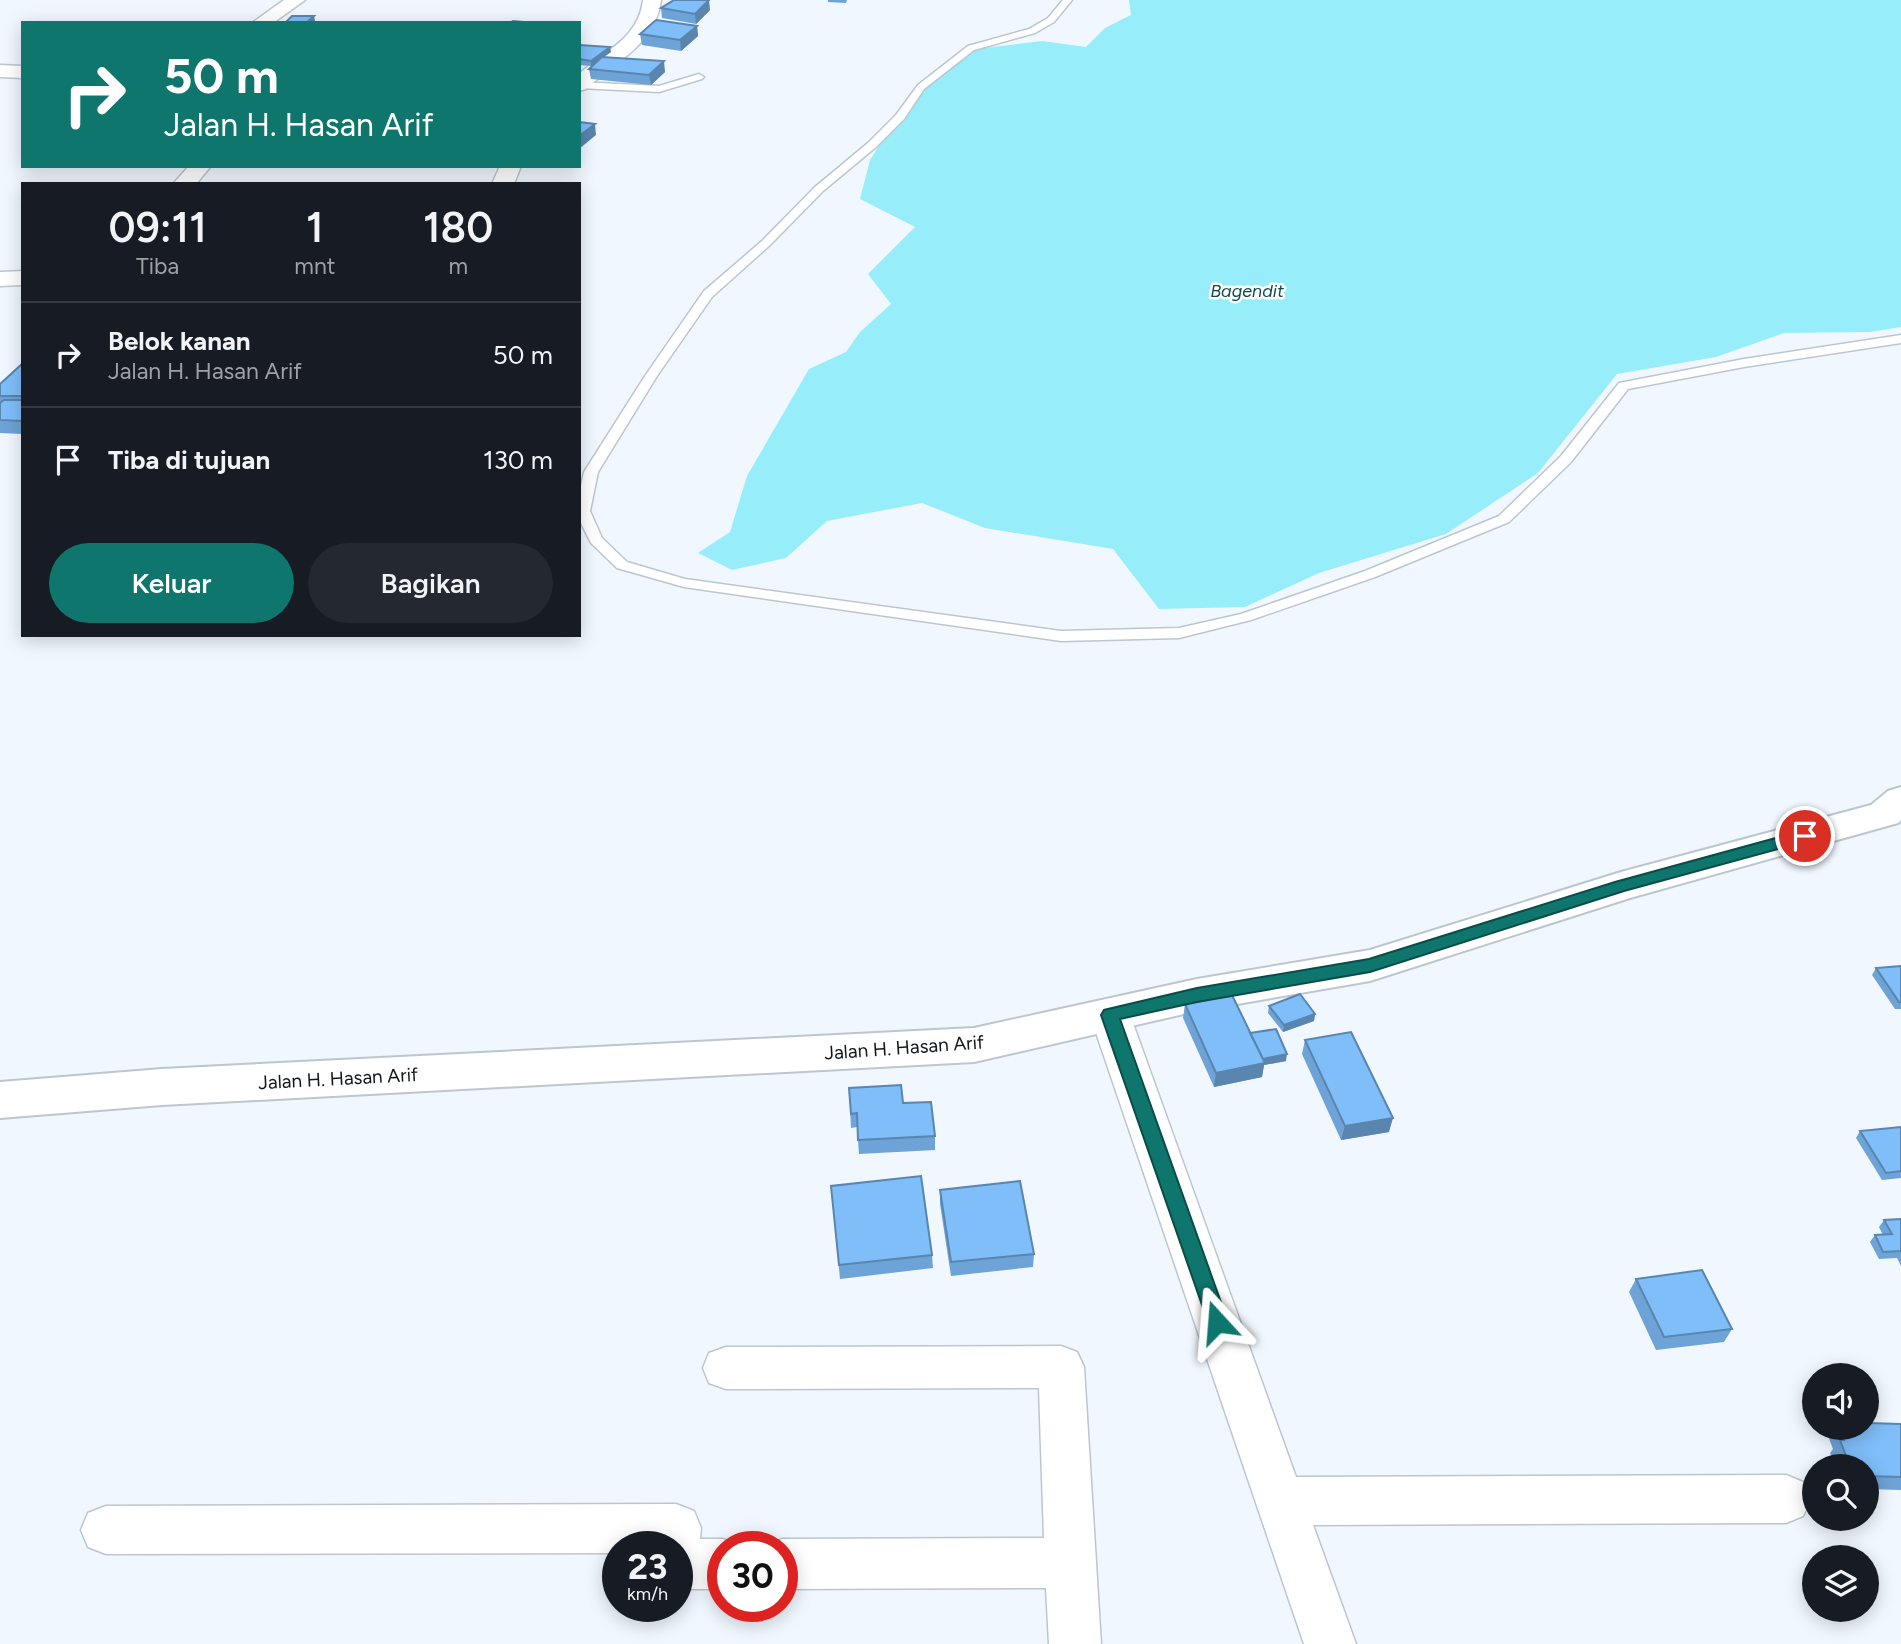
<!DOCTYPE html>
<html lang="id">
<head>
<meta charset="utf-8">
<style>
  :root { --surface:#171b24; --page:#242831; --text:#f1f3f6; --muted:#9ea1a6; --line:#363941; --accent:#0f766e }
  body { margin:0; font-family:Figtree,sans-serif; background:var(--page); color:var(--text); height:100vh; display:flex; flex-direction:column; font-size:26px; white-space:nowrap }
  * { box-sizing:border-box; margin:0 }
  p { font-size:23px; color:var(--muted) }
  .icon { flex:none; width:38px; height:38px; fill:none; stroke:currentColor; stroke-width:2; stroke-linecap:round; stroke-linejoin:round }
  .map { position:relative; flex:1; overflow:hidden }
  .panel { position:absolute; left:21px; top:182px; width:560px; height:455px; display:flex; flex-direction:column; background:var(--surface); border-radius:0px; box-shadow:0 4px 18px #0003 }
  .panel>* { flex:none }
  .guide { position:absolute; left:21px; top:21px; width:560px; height:147px; border-radius:0px; box-shadow:0 4px 18px #0003; background:#0f766e; color:#fff; overflow:hidden }
  .fabs { position:absolute; left:1802px; top:1363px; display:grid; gap:14px }
  .fabs a { display:grid; place-items:center; width:77px; height:77px; border-radius:50%; background:var(--surface); box-shadow:0 4px 18px #0003; font-size:35px }
  .speed { position:absolute; left:602px; top:1531px; display:flex; gap:14px; font-size:35px; font-weight:700; text-align:center }
  .speed>* { display:grid; place-content:center; width:91px; height:91px; border-radius:50%; background:var(--surface); box-shadow:0 4px 18px #0003; line-height:1 }
  .speed small { font-size:18px; font-weight:400 }
  .speed .limit { border:10px solid #d22; background:#fff; color:#111 }
  .pin { position:absolute; display:grid; place-items:center; width:60px; height:60px; color:#fff; margin:-30px; border:4px solid #fff; border-radius:50%; box-shadow:0 2px 7px #0007 }
  .me { position:absolute; width:77px; margin:-38px; rotate:341deg; stroke-linejoin:round; filter:drop-shadow(0 0 5px #0008) }
  .turn { display:flex; align-items:center; gap:24px; height:147px; padding:0 28px; font-size:32px }
  .turn .icon { width:91px; height:91px; stroke-width:2.5 }
  .turn b { display:block; font-size:49px; line-height:60px }
  .eta { display:flex; justify-content:space-evenly; align-items:center; height:119px; text-align:center }
  .eta b { font-size:42px; font-weight:600; line-height:49px }
  .primary-button { display:flex; gap:14px; margin-top:auto; padding:14px 28px }
  .primary-button a { flex:1; height:80px; border-radius:42px; background:var(--accent); color:#fff; font-size:28px; font-weight:600; line-height:80px; text-align:center }
  .primary-button a+a { background:var(--page); color:var(--text) }
  ul { padding:0; list-style:none }
  li { display:flex; align-items:center; gap:21px; height:105px; padding:0 28px; border-top:2px solid var(--line) }
  li div { flex:1 }
  li b { display:block; font-size:26px }
  li em { font-style:normal }
  .map>svg:first-child { display:block }
</style>
</head>
<body>
<div class="map">
<svg width="1901" height="1644" viewBox="0 0 1901 1644">
  <rect width="100%" height="100%" fill="#f0f7ff"/>
  <path fill="#97eefa" d="M1129 0H1901V327L1870 332 1784 333 1716 357 1617 374 1538 473 1446 534 1319 573 1245 607 1159 609 1113 549 985 528 922 503 827 521 786 558 732 570 698 553 730 532 747 476 809 369 846 352 860 332 891 304 868 274 915 227 860 199 870 160 918 84 960 51 1042 41 1086 47 1105 28 1131 15Z"/>
  <g fill="none" stroke-linecap="round" stroke-linejoin="round">
    <defs>
      <path id="service" d="M1063 0H1072L1054 22 1035 33 974 50 924 89 904 119 876 147 823 191 770 245 712 297 657 376 598 472 590 511 602 538 627 562 685 579 1061 631 1179 628 1241 614 1365 571 1499 516 1561 456 1619 383 1744 359 1901 335V343L1744 367 1628 389 1571 462 1509 522 1375 577 1251 620 1179 638 1061 641 684 587 617 568 591 543 579 519V495L584 472 645 376 704 291 762 241 815 187 868 143 896 115 918 85 968 46 1029 29 1048 18Z
        M699 74 704 77 702 79 659 92 579 88V82L659 86Z"/>
      <path id="minor" d="M284 0H305L273 23H252Z
        M643 0H661C656 44 615 62 586 89L579 91V74C605 51 639 38 643 0Z
        M0 65 23 66V78L0 77Z
        M189 166H211L196 184H173Z
        M500 166H521L514 184H492Z
        M23 271V285L0 286V272Z
        M1110 1000 1124 1004 1130 1015 1296 1477 1786 1475 1803 1482 1811 1499 1803 1516 1786 1523 1313 1525 1356 1644H1304L1090 1015 1096 1004Z
        M1061 1346 1077 1352 1084 1367 1101 1644H1049L1046 1588 782 1589V1547H764L782 1539 1044 1538 1039 1388 726 1389 709 1383 703 1368 709 1353 726 1347Z
        M676 1504 694 1511 701 1528 700 1539H723L741 1546 723 1547V1589H677V1547H618V1553L106 1554 88 1547 81 1530 88 1513 106 1506Z"/>
      <path id="secondary" d="M1901 787V820L1898 823 1630 898 1370 981 1197 1011 974 1062 162 1105 0 1118V1082L162 1069 974 1028 1197 979 1370 950 1621 872 1871 805 1888 791Z"/>
    </defs>
    <use href="#service" stroke="#bcc6cf" stroke-width="3"/>
    <use href="#minor" stroke="#bcc6cf" stroke-width="3"/>
    <use href="#secondary" stroke="#bcc6cf" stroke-width="4"/>
    <use href="#service" fill="#fff" fill-rule="evenodd"/>
    <use href="#minor" fill="#fff" fill-rule="evenodd"/>
    <use href="#secondary" fill="#fff" fill-rule="evenodd"/>
  </g>
  <path fill="#6da3d6" d="M828 0H847L846 3 828 2Z
    M661 8 710 10 696 24 662 18Z
    M697 26 698 36 681 51 642 45 640 34Z
    M579 45 611 52 604 57 665 72 651 85 591 79 589 69 596 62 591 66 579 65Z
    M23 365V434L0 433V384Z
    M1901 966V1009H1895L1872 975 1876 968Z
    M1185 1004 1250 1033 1286 1061 1264 1065 1262 1077 1214 1087 1183 1018Z
    M1269 1006 1315 1014 1314 1021 1283 1032 1268 1013Z
    M1305 1040 1389 1132 1341 1140 1302 1054Z
    M849 1088 903 1103 935 1136V1150L859 1154 857 1127 851 1128Z
    M1901 1127V1178L1882 1180 1856 1138 1860 1131Z
    M831 1186 932 1255 933 1268 840 1279Z
    M940 1190 1034 1254 1033 1267 951 1276 940 1204Z
    M1901 1219V1266L1897 1258 1879 1259 1870 1242 1875 1235H1883L1879 1227 1884 1220Z
    M1636 1279 1732 1329 1724 1342 1656 1350 1629 1292Z
    M1901 1424V1490L1867 1489V1466H1836L1830 1453 1833 1449 1828 1436 1834 1428H1867Z"/>
  <path fill="#5985ae" d="M709 0 710 10 696 24 695 14Z
    M314 16 315 21 313 23H306Z
    M697 26 698 36 681 51 680 40Z
    M610 47 611 52 591 66V61Z
    M664 61 665 72 651 85 649 75Z
    M595 124 596 135 579 149V136Z
    M1315 1014 1314 1021 1283 1032 1284 1025Z
    M1287 1054 1286 1061 1264 1065 1262 1077 1214 1087 1216 1073 1262 1059Z
    M1393 1118 1389 1132 1341 1140 1345 1126Z"/>
  <path fill="#7fbef9" stroke="#5985ae" stroke-width="2" d="M674 0H709L695 14 661 8Z
    M292 16H314L306 23H285Z
    M656 20 697 26 680 40 640 34Z
    M513 21 534 23H510Z
    M579 45 610 47 591 61 579 59Z
    M602 57 664 61 649 75 589 69Z
    M579 122 595 124 579 136Z
    M22 364 23 365V396H0V384Z
    M4 400H23V421L0 420V403Z
    M1901 966V1002H1899L1876 968Z
    M1300 994 1315 1014 1284 1025 1269 1006Z
    M1232 995 1265 1063 1216 1073 1185 1004Z
    M1276 1029 1287 1054 1263 1059 1250 1033Z
    M1351 1032 1393 1118 1345 1126 1305 1040Z
    M901 1085 903 1103 931 1102 935 1136 858 1140 857 1113 851 1114 849 1088Z
    M1901 1127V1171L1886 1173 1860 1131Z
    M921 1176 932 1255 839 1265 831 1186Z
    M1020 1181 1034 1254 951 1262 940 1190Z
    M1901 1219V1251L1883 1252 1875 1235 1892 1234 1884 1220Z
    M1702 1270 1732 1329 1664 1337 1636 1279Z
    M1867 1423 1901 1424V1477L1867 1476V1466H1850L1840 1440H1844L1839 1428H1867Z"/>
  <path fill="#0f766e" stroke="#0a4d48" stroke-width="2" d="M1805 830 1811 832V840L1624 891 1370 972 1197 1002 1120 1019 1228 1322 1225 1328 1217 1331 1210 1328 1101 1015 1104 1010 1197 988 1369 959 1615 882Z"/>
  <g text-anchor="middle" stroke-width="5" stroke-linejoin="round" paint-order="stroke">
    <g font-size="18" font-style="italic" fill="#13484e" stroke="#fff">
      <text x="1247" y="297">Bagendit</text>
    </g>
    <g font-size="19" fill="#14171b" stroke="#fff">
      <text transform="translate(904 1047) rotate(-4)" y="7">Jalan H. Hasan Arif</text>
      <text transform="translate(338 1078) rotate(-3)" y="7">Jalan H. Hasan Arif</text>
    </g>
  </g>
</svg>
<div class="fabs">
<a><svg class="icon" aria-label="sound" viewBox="0 0 24 24"><path d="M4 9h4l5-4v14l-5-4H4zM17 9q2 3 0 6"/></svg></a>
<a><svg class="icon" aria-label="search" viewBox="0 0 24 24"><circle cx="10" cy="10" r="6"/><path d="M15 15l6 6"/></svg></a>
<a><svg class="icon" aria-label="layers" viewBox="0 0 24 24"><path d="M12 4l9 5-9 5-9-5zM3 14l9 5 9-5"/></svg></a>
</div>
<div class="speed"><div>23<small>km/h</small></div><div class="limit">30</div></div>
<div class="pin" style="left:1805px;top:836px;background:#d93025"><svg class="icon" aria-label="arrive" viewBox="0 0 24 24"><path d="M6 21V4h12l-3 4 3 4H6"/></svg></div>
<svg class="me" style="left:1217px;top:1322px" viewBox="-20 -20 40 40"><path d="M0-17L14 15 0 8-14 15z" fill="#0f766e" stroke="#fff" stroke-width="4"/></svg>
<div class="guide">
<div class="turn"><svg class="icon" aria-label="right" viewBox="0 0 24 24"><path d="M7 20v-9h11M14 6l5 5-5 5"/></svg><div><b>50 m</b>Jalan H. Hasan Arif</div></div>
</div>
<section class="panel">
<div class="eta">
<div><b>09:11</b><p>Tiba</p></div>
<div><b>1</b><p>mnt</p></div>
<div><b>180</b><p>m</p></div>
</div>
<ul>
<li><svg class="icon" aria-label="right" viewBox="0 0 24 24"><path d="M7 20v-9h11M14 6l5 5-5 5"/></svg><div><b>Belok kanan</b><p>Jalan H. Hasan Arif</p></div><em>50 m</em></li>
<li><svg class="icon" aria-label="arrive" viewBox="0 0 24 24"><path d="M6 21V4h12l-3 4 3 4H6"/></svg><div><b>Tiba di tujuan</b></div><em>130 m</em></li>
</ul>
<div class="primary-button"><a>Keluar</a><a>Bagikan</a></div>
</section>
</div>
</body>
</html>
